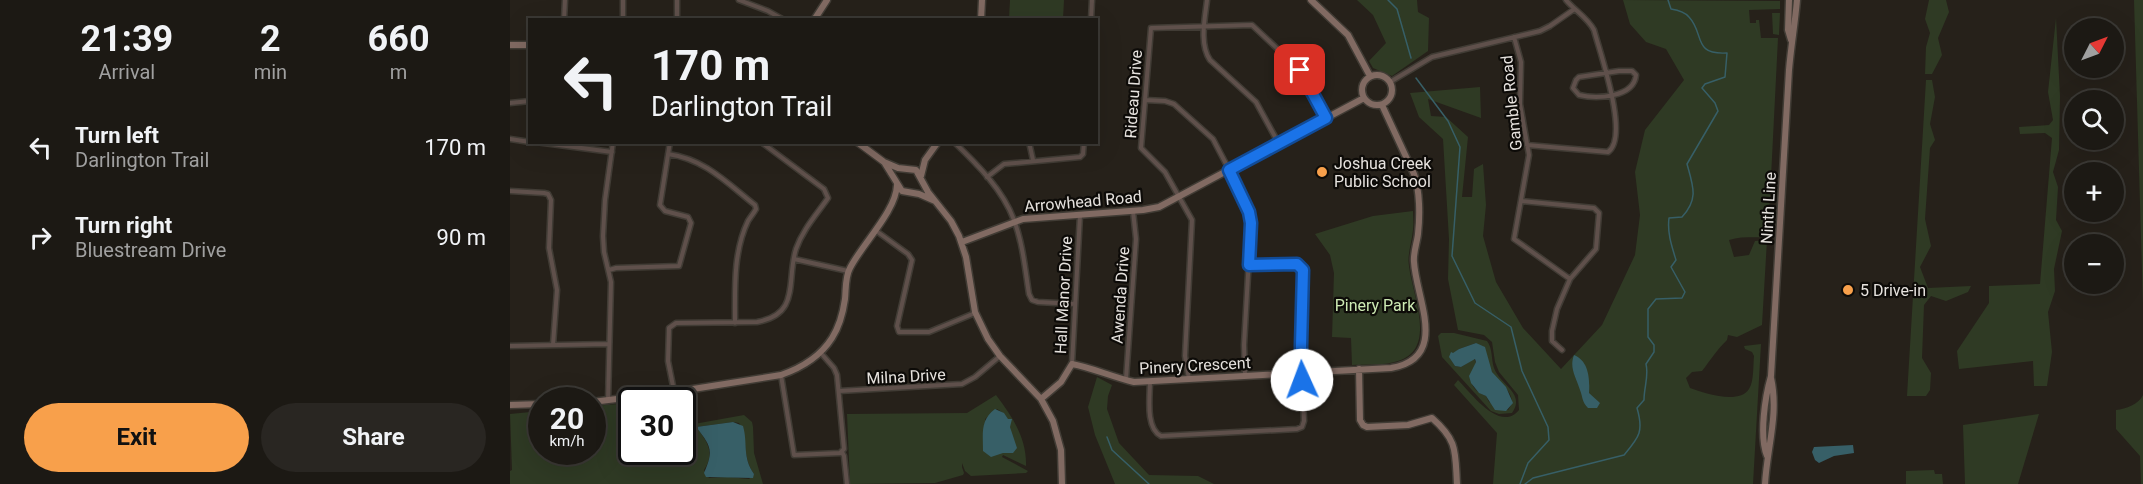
<!DOCTYPE html>
<html lang="en">
<head>
<meta charset="utf-8">
<style>
  :root { --surface:#1c1914; --page:#292622; --text:#f1f3f6; --muted:#a0a0a0; --line:#3a3834; --accent:#f8a04b }
  body { margin:0; font-family:Roboto,sans-serif; background:var(--page); color:var(--text); height:100vh; display:flex; flex-direction:column; font-size:22px; white-space:nowrap }
  * { box-sizing:border-box; margin:0 }
  p { font-size:20px; color:var(--muted) }
  .icon { flex:none; width:33px; height:33px; fill:none; stroke:currentColor; stroke-width:2; stroke-linecap:round; stroke-linejoin:round }
  .map { position:relative; flex:1; overflow:hidden }
  .panel { display:flex; flex-direction:column; background:var(--surface); width:510px }
  .panel>* { flex:none }
  .top-card { position:absolute; left:18px; top:18px; width:570px; height:126px; border-radius:0px; box-shadow:0 6px 24px #0002,0 0 0 2px var(--line); background:#1c1914; color:var(--text); overflow:hidden }
  .needle { width:39px; rotate:48deg }
  .buttons { position:absolute; left:1554px; top:18px; display:grid; gap:12px }
  .buttons a { display:grid; place-items:center; width:60px; height:60px; border-radius:50%; background:var(--surface); box-shadow:0 6px 24px #0002,0 0 0 2px var(--line); font-size:30px }
  .speed { position:absolute; left:18px; top:387px; display:flex; gap:12px; font-size:30px; font-weight:700; text-align:center }
  .speed>* { display:grid; place-content:center; width:78px; height:78px; border-radius:50%; background:var(--surface); box-shadow:0 6px 24px #0002,0 0 0 2px var(--line); line-height:1 }
  .speed small { font-size:15px; font-weight:400 }
  .speed .limit { border:3px solid #111; border-radius:9px; background:#fff; color:#111 }
  .pin { position:absolute; display:grid; place-items:center; width:51px; height:51px; color:#fff; margin:-26px; border-radius:12px; box-shadow:0 3px 9px #0006 }
  .me { position:absolute; width:66px; margin:-33px; rotate:358deg; stroke-linejoin:round; filter:drop-shadow(0 0 4px #0008) }
  .turn { display:flex; align-items:center; gap:21px; height:126px; padding:0 24px; font-size:27px }
  .turn .icon { width:78px; height:78px; stroke-width:2.5 }
  .turn b { display:block; font-size:42px; line-height:51px }
  .eta { display:flex; justify-content:space-evenly; align-items:center; height:102px; text-align:center }
  .eta b { font-size:36px; font-weight:700; line-height:42px }
  .cta { display:flex; gap:12px; margin-top:auto; padding:12px 24px }
  .cta a { flex:1; height:69px; border-radius:36px; background:var(--accent); color:#111; font-size:24px; font-weight:700; line-height:69px; text-align:center }
  .cta a+a { background:var(--page); color:var(--text) }
  ul { padding:0; list-style:none }
  li { display:flex; align-items:center; gap:18px; height:90px; padding:0 24px }
  li div { flex:1 }
  li b { display:block; font-size:22px }
  li em { font-style:normal }
  main { display:flex; flex:1; min-height:0 }
  .map>svg:first-child { display:block }
</style>
</head>
<body>
<main>
<section class="panel">
<div class="eta">
<div><b>21:39</b><p>Arrival</p></div>
<div><b>2</b><p>min</p></div>
<div><b>660</b><p>m</p></div>
</div>
<ul>
<li><svg class="icon" aria-label="left" viewBox="0 0 24 24"><path d="M17 20v-9H6M10 6l-5 5 5 5"/></svg><div><b>Turn left</b><p>Darlington Trail</p></div><em>170 m</em></li>
<li><svg class="icon" aria-label="right" viewBox="0 0 24 24"><path d="M7 20v-9h11M14 6l5 5-5 5"/></svg><div><b>Turn right</b><p>Bluestream Drive</p></div><em>90 m</em></li>
</ul>
<div class="cta"><a>Exit</a><a>Share</a></div>
</section>
<div class="map">
<svg width="1633" height="484" viewBox="0 0 1633 484">
  <rect width="100%" height="100%" fill="#26211a"/>
  <path fill="#2f3a24" fill-rule="evenodd" d="M500 0H554L553 19H499Z
    M847 0H907L908 12 919 18 918 51 882 76 863 68 859 61 876 43 863 15Z
    M1113 0 1270 1V9L1239 10 1240 23H1246V20H1249L1251 38H1268L1258 237C1244 238 1231 236 1219 240L1224 257 1239 255 1245 241 1257 240 1252 325 1227 337 1218 335 1217 340C1205 352 1202 358 1192 371L1182 372 1176 378 1180 388C1194 393 1229 405 1239 389 1244 381 1243 366 1244 356L1242 352 1235 349 1234 346 1251 344 1243 484H983L987 433 944 385 948 380C962 394 990 433 1009 410L1008 395 989 372 985 362 982 342 974 335 948 330 938 279 939 239 933 139 909 117 900 93 970 87 971 118 918 99 921 116 936 117 958 137 952 197H962L964 169 973 164 976 205 973 236 986 282 1013 328 1051 369 1092 325 1125 255 1130 215 1125 172 1135 130 1174 80 1156 49 1136 42 1120 24Z
    M1419 0H1436L1439 12 1428 38 1432 55 1422 74H1415L1416 47 1420 33 1415 19Z
    M1624 0H1633V305Z
    M1262 13H1270L1269 35 1263 34Z
    M1546 18 1550 96 1549 150 1543 172 1548 187 1546 220 1552 231 1544 269 1545 291 1538 312 1542 352 1537 386H1524L1523 361 1449 369 1447 351 1479 303V286L1530 284 1542 138 1535 133 1510 134 1509 127 1539 125 1543 120 1538 92Z
    M1416 80H1422L1425 97 1420 124 1425 140 1420 148 1415 219 1421 246 1410 267 1418 288 1461 286 1458 292 1436 301 1421 296 1414 305 1412 358 1421 373 1420 390 1416 396H1397Z
    M903 211C903 217 904 224 903 230 902 242 897 254 899 266 902 294 928 349 888 361 874 366 857 364 842 365L841 338 822 337 824 273 820 255 805 234 863 216Z
    M931 333H944L977 341C983 349 981 359 984 368 990 385 1016 393 1002 413L989 414 981 411 932 357 928 336ZM966 343C972 353 977 364 983 374 990 385 1010 395 998 410L979 402 976 396C957 388 960 378 966 362L964 359 951 367 945 366 940 358 949 349Z
    M587 377 602 385 598 396 597 409 609 443 639 475 688 476 704 484H605L585 435 578 407Z
    M486 395C502 416 517 438 516 466L493 455 492 457 518 471 516 473 461 476 455 471 452 463V467L454 473 453 475 425 483 340 484 337 414 457 413ZM487 409C503 417 501 437 503 453H493L475 419Z
    M1633 395V484H1631L1630 456 1606 429V410C1616 409 1629 404 1633 395Z
    M121 403 122 452H172L173 426 234 415 242 422 243 427 244 453 253 484H0V471L2 470 0 414 31 411 32 452H82L83 406ZM223 422 229 423C239 438 231 455 244 474L239 479 218 477 199 478 194 470C205 453 198 442 186 427Z
    M1529 414 1508 484H1455L1453 425Z
    M1424 470 1425 474H1432L1433 484H1396V471Z"/>
  <path fill="#375f67" d="M966 343 975 347 982 372 996 387 1003 403 996 411 985 410 976 396 969 393 961 383 959 376 966 362 965 359 951 367 945 366 939 357 941 352 943 353 949 349Z
    M1064 355C1079 361 1080 379 1079 393L1090 403 1087 408H1078C1072 402 1073 398 1070 390 1066 377 1059 368 1064 355Z
    M485 409 494 413 498 419H502L500 427 507 448 503 453H493L481 457 473 451C473 434 470 420 485 409Z
    M223 422 233 426C238 443 232 457 244 474L243 478 196 477 194 473C204 450 201 446 186 427Z
    M1343 445 1344 453 1324 456 1309 463 1305 460 1302 452 1304 447Z"/>
  <g fill="none" stroke-linecap="round" stroke-linejoin="round">
    <path stroke="#375f67" stroke-width="1.5" d="M878 0 887 9 901 58
      M906 78 938 121 950 147 942 256 965 303 1001 327 1012 371 1038 427 1039 440 1018 463 1010 484
      M597 437 602 450 639 484
      M1015 484 1023 478 1114 455C1129 437 1134 432 1127 408L1134 400C1134 387 1139 376 1136 364L1144 352V345L1138 337V309L1146 299 1172 298 1175 292 1161 267 1166 260C1162 247 1157 233 1159 218L1172 217C1189 199 1183 186 1177 164L1208 111 1205 103 1192 88 1195 84 1215 77 1217 53C1182 55 1195 34 1179 17 1175 12 1167 10 1161 9L1158 0"/>
    <defs>
      <path id="street" d="M229 0 258 11 274 20
        M697 0C695 18 689 44 700 60L746 102 769 144
        M54 20 55 0
        M113 20V0
        M167 20V0
        M581 20 582 0
        M1004 37 1011 62 1010 104 1019 155 1004 239 1060 279
        M1109 71H1122L1126 75C1124 98 1086 99 1069 95L1063 88 1066 80 1069 77Z
        M880 82 922 57 1030 31 1040 26 1063 10
        M635 100 655 101 664 104 703 139 736 202 741 223 734 345 735 376
        M0 103 20 101
        M0 139 20 142
        M26 142 102 152
        M444 142C467 164 493 190 504 220 513 244 515 269 519 294L522 300 528 302 565 304
        M519 142 523 160
        M1017 145 1098 152C1120 137 1090 53 1084 30 1077 17 1065 11 1056 0
        M158 154C195 159 217 183 245 205L246 209C244 213 241 216 238 221 223 252 225 289 225 323
        M477 177 494 164 570 157 573 154 574 142
        M0 191 34 193 38 194 41 200 39 248 47 290 43 345
        M1011 201 1084 208 1089 213 1086 249 1060 279 1047 309 1042 331V341L1052 350
        M365 230 398 254 402 260 387 326 389 332H419L465 313
        M284 259 338 271
        M99 270 106 268 169 266 181 223 178 217 155 211 150 205 160 142
        M0 346 98 344
        M562 364 570 215
        M271 375 284 455 330 453 334 449 327 375 324 368 310 352
        M616 379 626 239 623 211
        M679 379 675 356 682 220 655 172 631 148 641 28 742 25 790 70 816 117
        M640 381C640 396 635 428 651 436L787 429 792 427 794 421 791 346 793 270 787 264 739 265
        M164 391 158 361 159 328 166 323 247 322C291 314 276 281 286 249 293 229 307 214 318 198L314 189 251 142
        M329 391 452 384 465 377 490 356
        M98 401 101 282 94 252 93 236 95 200 103 142
        M332 452 334 456 337 484"/>
      <path id="secondary" d="M801 0 838 35 860 76
        M1279 0 1278 30 1281 40
        M304 20 317 0
        M471 20 472 0
        M0 45H20
        M852 90a15 15 0 1 1 30 0a15 15 0 1 1-30 0Z
        M347 142 374 162 388 168 406 170 418 192 441 221 449 236 456 257 465 312 478 339 490 356 531 399 543 421 551 450 552 484
        M374 162 392 191 409 194 425 201
        M411 176 415 160 428 142
        M452 242 513 219 633 210 649 207 854 98
        M849 369 850 420 853 425 857 427 898 425 922 418C948 441 945 451 947 484
        M531 399 551 382 562 364C583 368 602 377 624 382L881 368C940 358 906 299 904 262 903 253 907 243 908 234 910 216 910 191 904 174L872 105
        M82 402 164 392 271 375C291 368 310 357 322 338 329 327 333 313 335 299 336 289 335 277 340 268 353 243 386 211 387 185
        M0 405 32 404
        M1257 456C1249 436 1255 397 1261 376L1279 70C1281 46 1285 24 1287 0
        M1255 484C1257 448 1269 414 1261 378"/>
    </defs>
    <use href="#street" stroke="#413c35" stroke-width="7"/>
    <use href="#secondary" stroke="#413c35" stroke-width="9"/>
    <use href="#street" stroke="#5f504b" stroke-width="4"/>
    <use href="#secondary" stroke="#816a62" stroke-width="6"/>
  </g>
  <g fill="none" stroke-linecap="round" stroke-linejoin="round">
    <defs>
      <path id="route" d="M790 70 816 118 719 170 739 212 741 223 739 265 787 264 793 270 791 346 792 380"/>
    </defs>
    <use href="#route" stroke="#114b97" stroke-width="15"/>
    <use href="#route" stroke="#1a73e8" stroke-width="10"/>
  </g>
  <g fill="#f8a04b" stroke="#0d0b08" stroke-width="2">
    <circle cx="812" cy="172" r="6"/>
    <circle cx="1338" cy="290" r="6"/>
  </g>
  <g text-anchor="middle" stroke-width="4.5" stroke-linejoin="round" paint-order="stroke">
    <g font-size="16" fill="#e6e2de" stroke="#0d0b08">
      <text transform="translate(623 94) rotate(-86)" y="6">Rideau Drive</text>
      <text transform="translate(1001 103) rotate(-96)" y="6">Gamble Road</text>
      <text transform="translate(573 201) rotate(-5)" y="6">Arrowhead Road</text>
      <text transform="translate(1258 208) rotate(-87)" y="6">Ninth Line</text>
      <text transform="translate(553 295) rotate(-87)" y="6">Hall Manor Drive</text>
      <text transform="translate(610 295) rotate(-86)" y="6">Awenda Drive</text>
      <text transform="translate(685 365) rotate(-3)" y="6">Pinery Crescent</text>
      <text transform="translate(396 376) rotate(-3)" y="6">Milna Drive</text>
    </g>
    <g font-size="16" fill="#e6e2de" stroke="#0d0b08" text-anchor="start">
      <text x="824" y="169">Joshua Creek<tspan x="824" dy="18">Public School</tspan></text>
      <text x="1350" y="296">5 Drive-in</text>
    </g>
    <g font-size="16" fill="#cde9b3" stroke="#0d0b08">
      <text x="865" y="311">Pinery Park</text>
    </g>
  </g>
</svg>
<div class="buttons">
<a><svg class="needle" viewBox="-14 -14 28 28"><path d="M0-13l5 13h-10z" fill="#e53935"/><path d="M0 13l5-13h-10z" fill="#a0a0a0"/></svg></a>
<a><svg class="icon" aria-label="search" viewBox="0 0 24 24"><circle cx="10" cy="10" r="6"/><path d="M15 15l6 6"/></svg></a>
<a>+</a>
<a>−</a>
</div>
<div class="speed"><div>20<small>km/h</small></div><div class="limit">30</div></div>
<div class="pin" style="left:790px;top:70px;background:#d93025"><svg class="icon" aria-label="arrive" viewBox="0 0 24 24"><path d="M6 21V4h12l-3 4 3 4H6"/></svg></div>
<svg class="me" style="left:792px;top:380px" viewBox="-20 -20 40 40"><circle r="19" fill="#fff"/><path d="M0-13L10 11 0 6-10 11z" fill="#1a73e8"/></svg>
<div class="top-card">
<div class="turn"><svg class="icon" aria-label="left" viewBox="0 0 24 24"><path d="M17 20v-9H6M10 6l-5 5 5 5"/></svg><div><b>170 m</b>Darlington Trail</div></div>
</div>
</div>
</main>
</body>
</html>
